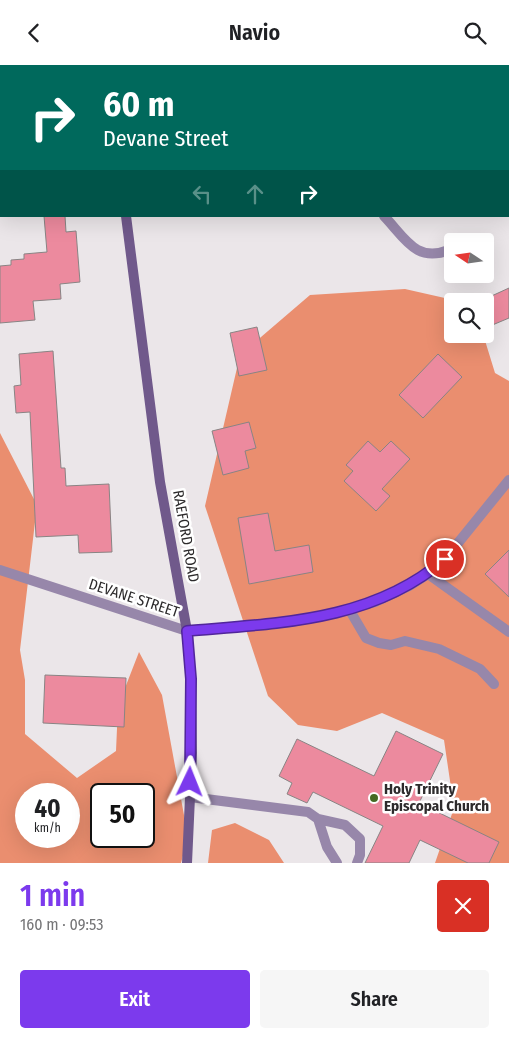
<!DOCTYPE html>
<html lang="en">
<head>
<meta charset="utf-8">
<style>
  :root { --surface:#fff; --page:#f6f6f6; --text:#202124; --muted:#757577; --accent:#7c3aed }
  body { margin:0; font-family:"Fira Sans Condensed",sans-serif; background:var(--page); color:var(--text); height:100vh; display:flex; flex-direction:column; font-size:19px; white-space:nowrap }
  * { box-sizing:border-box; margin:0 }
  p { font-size:16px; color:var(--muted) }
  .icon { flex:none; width:28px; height:28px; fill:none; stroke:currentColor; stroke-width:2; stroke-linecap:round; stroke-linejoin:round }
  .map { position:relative; height:798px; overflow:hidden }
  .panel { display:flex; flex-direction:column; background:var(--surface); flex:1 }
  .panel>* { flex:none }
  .hud { position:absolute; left:0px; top:0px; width:510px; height:152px; box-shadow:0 5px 20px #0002; background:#00695c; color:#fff; overflow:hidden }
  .needle { width:32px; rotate:283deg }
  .tools { position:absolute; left:444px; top:168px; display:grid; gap:10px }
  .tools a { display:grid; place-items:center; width:50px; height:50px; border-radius:5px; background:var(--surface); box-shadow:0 5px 20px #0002; font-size:25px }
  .speed { position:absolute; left:15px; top:718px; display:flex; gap:10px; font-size:25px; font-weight:700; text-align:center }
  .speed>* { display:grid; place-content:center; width:65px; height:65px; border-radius:50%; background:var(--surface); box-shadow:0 5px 20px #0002; line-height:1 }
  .speed small { font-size:12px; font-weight:400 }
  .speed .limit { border:2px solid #111; border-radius:8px; background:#fff; color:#111 }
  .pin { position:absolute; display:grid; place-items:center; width:42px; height:42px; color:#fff; margin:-21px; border:2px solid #fff; border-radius:50%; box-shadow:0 1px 5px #0007 }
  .me { position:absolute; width:55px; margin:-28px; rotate:2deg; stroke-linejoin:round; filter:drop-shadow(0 0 4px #0008) }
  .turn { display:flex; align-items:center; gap:18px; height:105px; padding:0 20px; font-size:22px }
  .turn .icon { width:65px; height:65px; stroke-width:2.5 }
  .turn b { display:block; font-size:35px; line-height:42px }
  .lanes { display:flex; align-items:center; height:48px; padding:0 20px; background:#0003; justify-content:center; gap:25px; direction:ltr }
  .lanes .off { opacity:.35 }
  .round { display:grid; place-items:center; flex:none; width:52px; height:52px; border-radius:5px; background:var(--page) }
  .overview { display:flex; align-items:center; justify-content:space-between; height:85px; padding:0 20px }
  h1 { font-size:30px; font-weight:600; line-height:38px; color:var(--accent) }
  .action { display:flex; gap:10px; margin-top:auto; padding:10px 20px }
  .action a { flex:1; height:58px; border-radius:5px; background:var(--accent); color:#fff; font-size:20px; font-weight:600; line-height:58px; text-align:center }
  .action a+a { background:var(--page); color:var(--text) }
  header { display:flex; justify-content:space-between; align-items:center; height:65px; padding:0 20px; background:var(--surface); font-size:22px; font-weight:600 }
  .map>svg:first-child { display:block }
</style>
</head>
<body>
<header><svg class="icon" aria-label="back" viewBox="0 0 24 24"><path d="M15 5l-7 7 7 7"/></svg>Navio<svg class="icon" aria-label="search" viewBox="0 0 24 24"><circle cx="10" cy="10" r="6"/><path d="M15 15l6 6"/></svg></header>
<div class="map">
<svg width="509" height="798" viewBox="0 0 509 798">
  <rect width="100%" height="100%" fill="#ebe6e9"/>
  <path fill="#ea8e6f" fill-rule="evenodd" d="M305 0H509V112V1Z
    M405 224 458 236H452V269H483L495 308 509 316V798H435L454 743 444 675 382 648 337 666 298 660 268 631 205 441 240 290 310 230Z
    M0 368 37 440 20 585 25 615V669L77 713 116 686 118 641 139 587 162 630 188 772 181 798H0ZM26 729H69V771H26ZM101 729H144V771H101Z
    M235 758 269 775 284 798H208L212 765Z"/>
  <path fill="#ec8a9e" stroke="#898484" d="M44 151H65L66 167 76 166 80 217 60 219 61 234 33 236 35 255 0 258V201L11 200V195L24 194V189L47 187Z
    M509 223V253L490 261 485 250V234Z
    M257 262 267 305 239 311 230 268Z
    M53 286 61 403H65L66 421 109 419 112 487 79 488 78 470 36 472 30 347 16 348 14 321 21 320 19 289Z
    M438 289 462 312 423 353 399 330Z
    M249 357 256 383 245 386 249 403 223 410 212 366Z
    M368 376 380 387 391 376 410 394 382 424 390 431 376 446 344 416 353 406 346 400Z
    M268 448 275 486 309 480 313 507 249 519 238 453Z
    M509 485V532L485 509Z
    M45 610 126 613 124 662 43 658Z
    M396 666 443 689 419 738 499 777 489 798H468L420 775 409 798H365L383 761 313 727 307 738 287 729 292 718 279 711 297 674 374 711Z"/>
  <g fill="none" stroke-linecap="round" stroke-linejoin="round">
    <path stroke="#9787aa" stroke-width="10" d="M349 544 366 573 379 578 391 580 405 576 439 584 480 604 494 619
      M190 732 308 747 318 754 345 760 360 774V790L357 798
      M318 754 327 782 337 798"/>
    <path stroke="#9787aa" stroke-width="10" d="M0 4 1 5
      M0 117 1 115
      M384 151C405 173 416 198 449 185
      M0 505 187 566 291 557 339 547 375 537 409 521 428 509 445 494 509 415
      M428 509 509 567"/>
    <path stroke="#70598b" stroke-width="10" d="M107 0V1
      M126 151 160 417 187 566 191 614 192 688 187 798"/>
  </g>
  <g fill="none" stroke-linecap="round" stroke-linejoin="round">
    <defs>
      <path id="route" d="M190 717 191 614 187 566C278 558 372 557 445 494"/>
    </defs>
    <use href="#route" stroke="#51269a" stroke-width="12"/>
    <use href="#route" stroke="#7c3aed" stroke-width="9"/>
  </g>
  <circle fill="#446a23" stroke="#fff" stroke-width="2" cx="374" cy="733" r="5"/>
  <g text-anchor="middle" stroke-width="5" stroke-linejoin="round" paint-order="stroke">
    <g font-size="15" fill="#2d2b2c" stroke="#fff">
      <text transform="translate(186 471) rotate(80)" y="5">RAEFORD ROAD</text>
      <text transform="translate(134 533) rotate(18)" y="5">DEVANE STREET</text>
    </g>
    <g font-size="15" font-weight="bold" fill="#2d2b2c" stroke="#fff" text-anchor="start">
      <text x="384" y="729">Holy Trinity<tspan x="384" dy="17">Episcopal Church</tspan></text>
    </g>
  </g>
</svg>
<div class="tools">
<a><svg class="needle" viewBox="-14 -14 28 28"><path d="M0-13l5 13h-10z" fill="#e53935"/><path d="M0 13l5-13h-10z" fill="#757577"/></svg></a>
<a><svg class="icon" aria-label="search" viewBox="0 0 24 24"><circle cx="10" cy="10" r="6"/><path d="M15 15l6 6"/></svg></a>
</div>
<div class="speed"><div>40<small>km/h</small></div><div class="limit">50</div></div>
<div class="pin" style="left:445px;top:494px;background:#d93025"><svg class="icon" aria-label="arrive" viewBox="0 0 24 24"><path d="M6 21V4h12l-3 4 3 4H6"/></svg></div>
<svg class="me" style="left:190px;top:717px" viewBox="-20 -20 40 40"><path d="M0-17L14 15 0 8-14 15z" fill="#7c3aed" stroke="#fff" stroke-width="4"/></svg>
<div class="hud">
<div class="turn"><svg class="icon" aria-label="right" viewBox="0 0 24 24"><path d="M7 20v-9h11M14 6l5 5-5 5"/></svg><div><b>60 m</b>Devane Street</div></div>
<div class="lanes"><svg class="icon off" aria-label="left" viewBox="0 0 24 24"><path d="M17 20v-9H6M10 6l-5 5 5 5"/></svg><svg class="icon off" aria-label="ahead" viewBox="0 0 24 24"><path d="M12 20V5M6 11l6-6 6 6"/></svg><svg class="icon" aria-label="right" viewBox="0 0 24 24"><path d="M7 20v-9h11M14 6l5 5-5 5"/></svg></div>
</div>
</div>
<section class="panel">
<div class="overview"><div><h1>1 min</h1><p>160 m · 09:53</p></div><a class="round" style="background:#d93025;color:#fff"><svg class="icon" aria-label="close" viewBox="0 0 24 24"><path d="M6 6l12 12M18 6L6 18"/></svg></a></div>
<div class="action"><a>Exit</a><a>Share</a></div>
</section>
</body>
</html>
